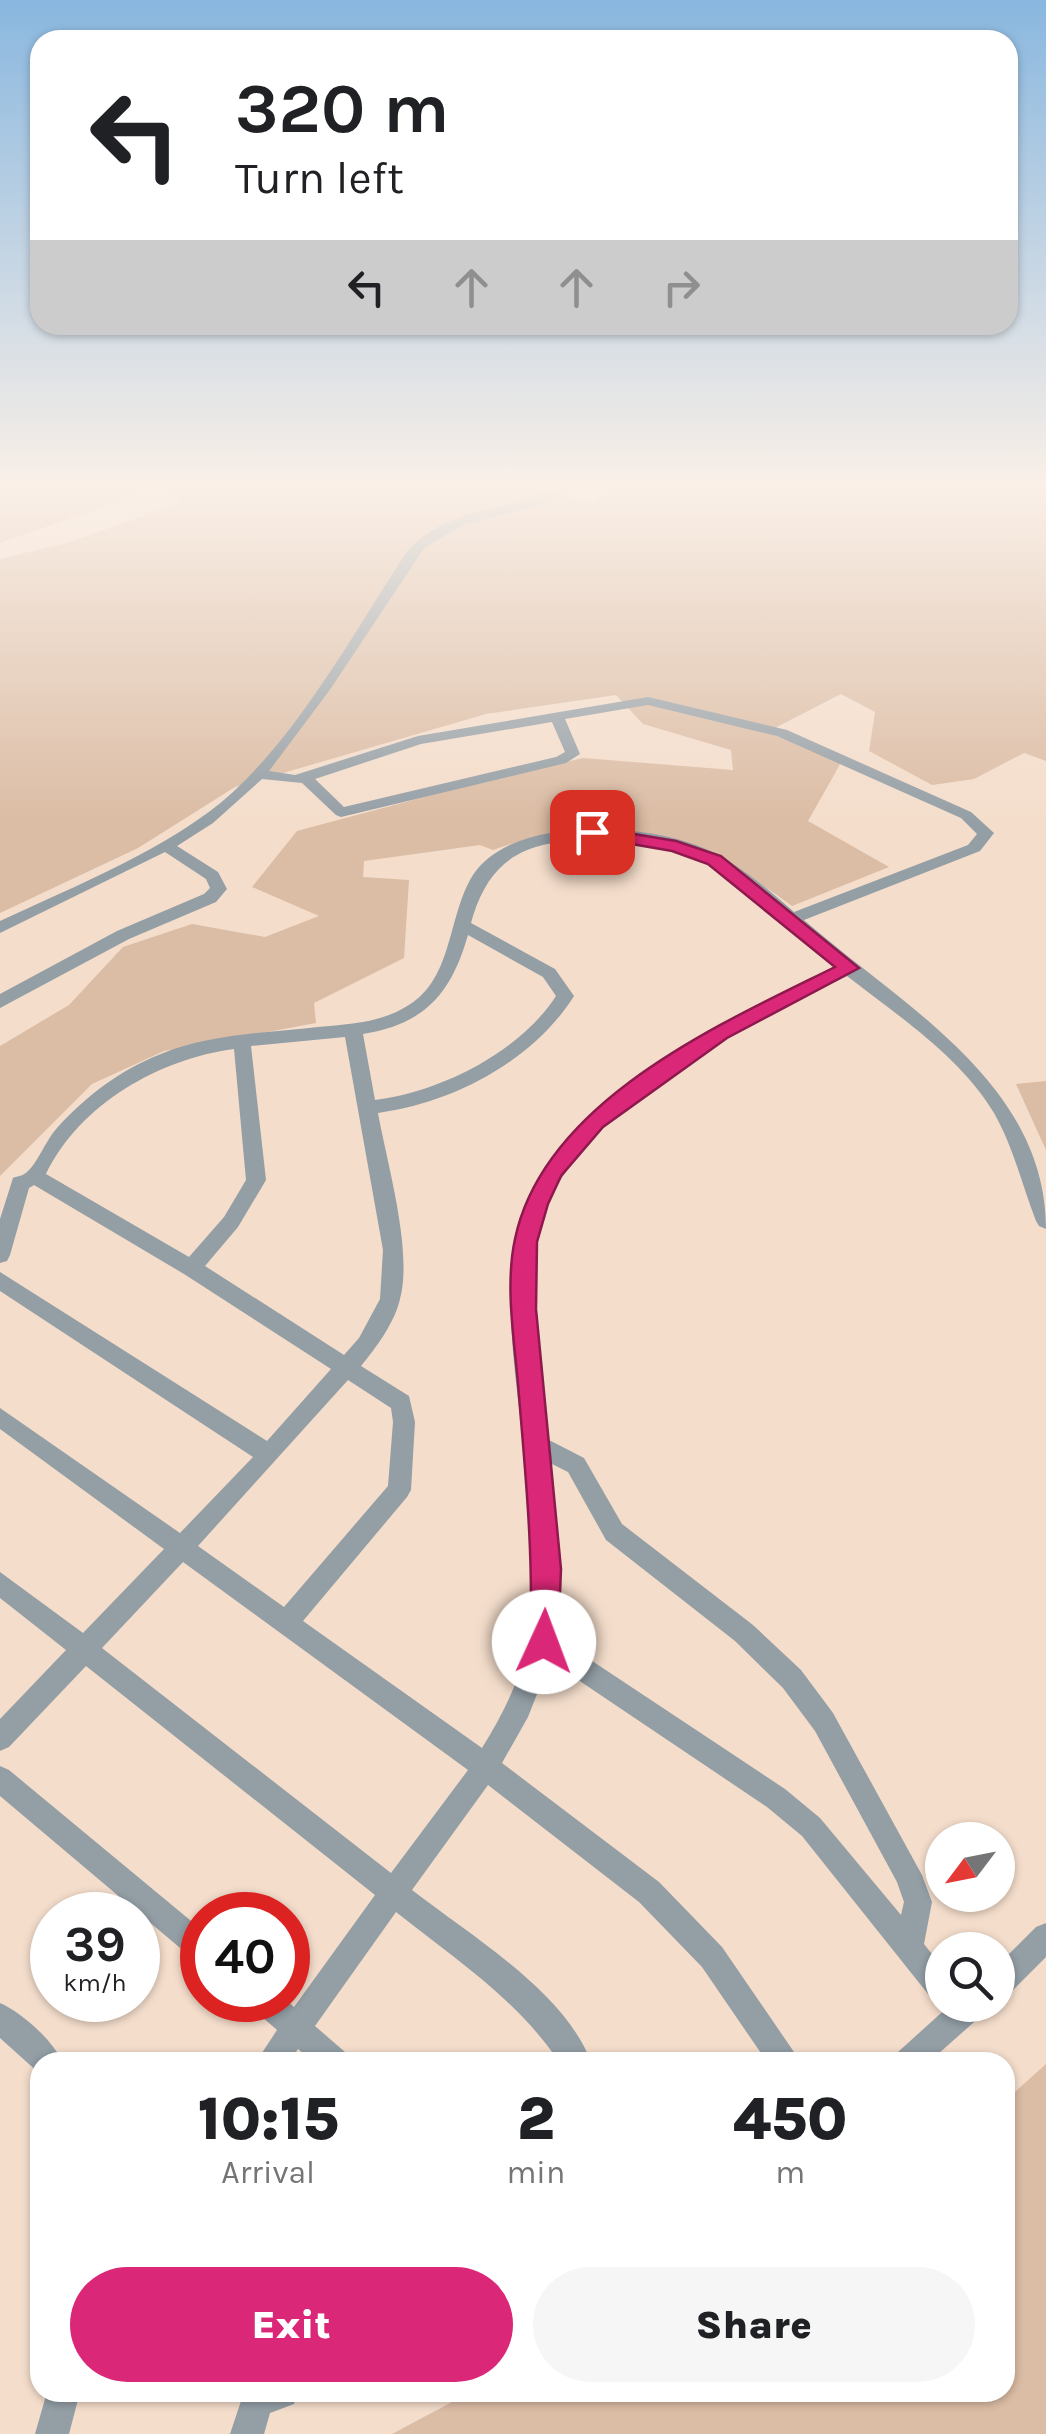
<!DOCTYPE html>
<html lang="en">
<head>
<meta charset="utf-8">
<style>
  :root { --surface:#fff; --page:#f6f6f6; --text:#202124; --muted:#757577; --accent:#db2777 }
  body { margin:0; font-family:Karla,sans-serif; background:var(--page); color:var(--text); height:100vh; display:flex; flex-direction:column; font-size:38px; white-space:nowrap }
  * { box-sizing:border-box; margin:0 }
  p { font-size:32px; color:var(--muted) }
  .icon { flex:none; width:55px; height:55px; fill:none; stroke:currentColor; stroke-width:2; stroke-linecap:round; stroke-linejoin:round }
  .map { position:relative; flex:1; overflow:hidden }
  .details { position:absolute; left:30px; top:2052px; width:985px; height:350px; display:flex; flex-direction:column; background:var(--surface); border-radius:30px; box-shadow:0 2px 8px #0004 }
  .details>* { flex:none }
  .guide { position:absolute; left:30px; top:30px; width:988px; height:305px; border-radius:30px; box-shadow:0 2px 8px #0004; background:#fff; color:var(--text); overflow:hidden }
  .needle { width:65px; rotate:238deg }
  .buttons { position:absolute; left:925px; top:1822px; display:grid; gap:20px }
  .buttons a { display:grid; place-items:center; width:90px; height:90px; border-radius:50%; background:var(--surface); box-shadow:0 2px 8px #0004; font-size:50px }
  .speed { position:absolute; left:30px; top:1892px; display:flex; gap:20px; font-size:50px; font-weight:700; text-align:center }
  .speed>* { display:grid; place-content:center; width:130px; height:130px; border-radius:50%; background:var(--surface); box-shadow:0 2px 8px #0004; line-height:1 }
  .speed small { font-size:25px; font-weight:400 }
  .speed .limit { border:15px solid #d22; background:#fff; color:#111 }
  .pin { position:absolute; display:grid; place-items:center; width:85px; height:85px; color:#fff; margin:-42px; border-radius:20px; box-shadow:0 5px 15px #0006 }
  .me { position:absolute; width:110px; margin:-55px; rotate:2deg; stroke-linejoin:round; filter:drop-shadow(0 0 8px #0008) }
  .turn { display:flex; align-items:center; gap:35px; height:210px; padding:0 40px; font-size:45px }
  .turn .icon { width:130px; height:130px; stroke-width:2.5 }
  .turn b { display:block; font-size:70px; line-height:85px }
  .lanes { display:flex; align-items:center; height:95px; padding:0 40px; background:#0003; justify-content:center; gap:50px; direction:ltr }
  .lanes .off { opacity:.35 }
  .eta { display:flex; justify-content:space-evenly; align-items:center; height:170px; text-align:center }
  .eta b { font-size:60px; font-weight:800; line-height:70px }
  .action { display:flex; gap:20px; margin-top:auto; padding:20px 40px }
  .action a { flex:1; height:115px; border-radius:60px; background:var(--accent); color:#fff; font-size:40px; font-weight:800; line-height:115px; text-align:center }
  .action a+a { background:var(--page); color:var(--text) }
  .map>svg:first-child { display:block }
</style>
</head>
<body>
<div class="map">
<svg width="1046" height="2434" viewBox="0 0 1046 2434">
  <rect width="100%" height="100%" fill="#f4ddcb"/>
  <path fill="#dbbca4" d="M0 484H563L552 492 594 504 614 484H1046V761L1024 753 974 779 932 785 869 751 875 712 841 694 773 729 843 759 808 821 889 867 792 906C693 833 613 807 493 850L480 845 364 861 363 877 409 880 404 958 314 1003 316 1023 164 1051 92 1084 0 1176V1046L69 1005 123 947 192 924 265 937 319 916 252 887 297 831 499 777 583 758 733 770 731 750 643 724 616 695 486 714 235 787 138 848 0 913V559L70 542 182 502 161 487 0 543Z
    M1046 1081V1150L1016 1084Z
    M1046 2064V2434H392L469 2393 1005 2392V2101Z"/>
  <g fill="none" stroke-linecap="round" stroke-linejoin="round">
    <path fill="#939ea5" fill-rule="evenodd" d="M567 484H583L544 504 465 524 425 547 329 691 269 771 295 775 418 736 648 697 787 730 971 812 994 833 980 851 804 920C901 1005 1046 1083 1046 1229L1039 1226 1036 1221C1022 1185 1013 1146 994 1113 960 1056 898 1016 847 976 735 1030 566 1107 536 1241 522 1305 541 1375 547 1439L584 1458 622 1524 753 1625 801 1670 833 1713 922 1875 932 1902 924 1944 942 1967V2003L932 1999 802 1836 767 1807 550 1661 528 1717 502 1763 659 1882 722 1947 794 2052 799 2062H767L702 1967 639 1902 488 1785 412 1890C470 1935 565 1992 591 2062H559C518 2000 454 1958 396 1912L315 2026 345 2052 350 2062H313L298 2049 289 2062H256L277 2030 254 2010 250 2000H286L294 2007 375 1895 86 1666 9 1747 0 1751V1719L66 1650 0 1598V1572L83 1633 164 1549 0 1429V1408L180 1533 253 1457 0 1291V1272L267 1441 331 1369 184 1274 34 1185 29 1188 10 1255 7 1261 0 1263V1219L13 1178C18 1176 23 1176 27 1172 37 1164 46 1140 57 1128 86 1096 120 1070 161 1054 210 1034 265 1033 318 1027 351 1024 383 1023 412 1003 453 975 448 915 473 875 512 815 644 823 701 847 736 862 766 887 794 912L968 845 977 834 961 818 777 736 648 705 565 719 580 754 566 763 341 817 336 815 302 783 262 779 213 823 177 846 218 872 227 889 216 902 129 939 0 1008V994L117 931 204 894 210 888 206 879 165 852 0 933V921C75 886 173 847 233 792 302 728 353 634 404 556 442 505 515 512 567 484ZM552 722 565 752 556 757 344 807 315 779 421 744ZM607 838C720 846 756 899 837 967 722 1022 540 1104 515 1245 502 1320 522 1418 530 1494 541 1599 539 1657 482 1748L303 1621 407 1497 411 1490 415 1422 409 1396 361 1366C376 1348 395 1322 400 1299 413 1251 387 1163 378 1113 453 1103 533 1061 574 996L555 969 471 923 473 916C495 846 540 841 607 838ZM468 935 543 977 556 996C520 1052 440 1092 375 1100L363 1034C425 1024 451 994 468 935ZM345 1037 383 1250 380 1299 359 1338 344 1355 205 1266 238 1227 266 1180 251 1046ZM234 1049 246 1180 224 1217 189 1257 46 1174C80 1104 159 1059 234 1049ZM348 1380 391 1408 393 1422 388 1486 284 1607 198 1546ZM550 1463 568 1472 606 1540 735 1641 783 1688 815 1731 897 1882 904 1902 901 1915 820 1818 785 1789 556 1637 561 1579ZM183 1562 468 1770 391 1873 102 1648Z
      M0 1766 9 1770 202 1930V1962L192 1958 0 1796Z
      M1046 1923V1957L1008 1995 998 1999V1965L1036 1927Z
      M0 2003C21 2012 54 2041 62 2062H40V2074L0 2038Z
      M950 2005H986L982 2015 929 2062H893L898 2052Z
      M47 2392H80L69 2434H35Z
      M244 2392H298L294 2404 270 2413 264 2434H230Z"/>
  </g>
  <linearGradient id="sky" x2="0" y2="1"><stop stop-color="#89b7df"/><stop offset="0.59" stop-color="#faf0e8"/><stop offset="1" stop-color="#faf0e8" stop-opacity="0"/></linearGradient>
  <rect width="1046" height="825" fill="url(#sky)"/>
  <path fill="#db2777" stroke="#8e194d" stroke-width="2.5" d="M592 827 676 841 721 856 859 968 727 1038 603 1127 561 1176 548 1204 537 1242 536 1309 561 1569 558 1642 554 1652 544 1656 534 1652 530 1642C534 1555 525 1470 518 1384 514 1338 505 1285 515 1239 544 1101 720 1024 835 967L708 864 672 851 586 836 583 832Z"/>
</svg>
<div class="buttons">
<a><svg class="needle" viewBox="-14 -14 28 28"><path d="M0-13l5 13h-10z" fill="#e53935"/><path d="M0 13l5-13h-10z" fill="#757577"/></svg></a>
<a><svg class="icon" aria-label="search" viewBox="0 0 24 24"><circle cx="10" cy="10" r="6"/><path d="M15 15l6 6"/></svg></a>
</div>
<div class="speed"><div>39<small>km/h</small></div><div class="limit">40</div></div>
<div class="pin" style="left:592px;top:832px;background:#d93025"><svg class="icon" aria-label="arrive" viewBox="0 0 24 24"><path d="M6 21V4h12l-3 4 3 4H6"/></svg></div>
<svg class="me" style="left:544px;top:1642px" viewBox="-20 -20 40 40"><circle r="19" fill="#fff"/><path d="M0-13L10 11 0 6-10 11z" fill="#db2777"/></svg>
<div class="guide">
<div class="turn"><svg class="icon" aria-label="left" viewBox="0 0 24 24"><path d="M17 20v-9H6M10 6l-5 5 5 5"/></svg><div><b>320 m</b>Turn left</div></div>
<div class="lanes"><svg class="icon" aria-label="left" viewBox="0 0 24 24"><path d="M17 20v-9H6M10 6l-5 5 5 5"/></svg><svg class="icon off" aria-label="ahead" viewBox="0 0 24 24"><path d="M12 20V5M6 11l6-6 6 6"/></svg><svg class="icon off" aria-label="ahead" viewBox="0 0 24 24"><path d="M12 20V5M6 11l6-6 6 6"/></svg><svg class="icon off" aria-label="right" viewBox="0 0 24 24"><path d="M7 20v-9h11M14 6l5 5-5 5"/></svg></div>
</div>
<section class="details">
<div class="eta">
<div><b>10:15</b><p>Arrival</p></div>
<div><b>2</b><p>min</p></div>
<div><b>450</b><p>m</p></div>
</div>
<div class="action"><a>Exit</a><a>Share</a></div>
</section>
</div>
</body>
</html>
